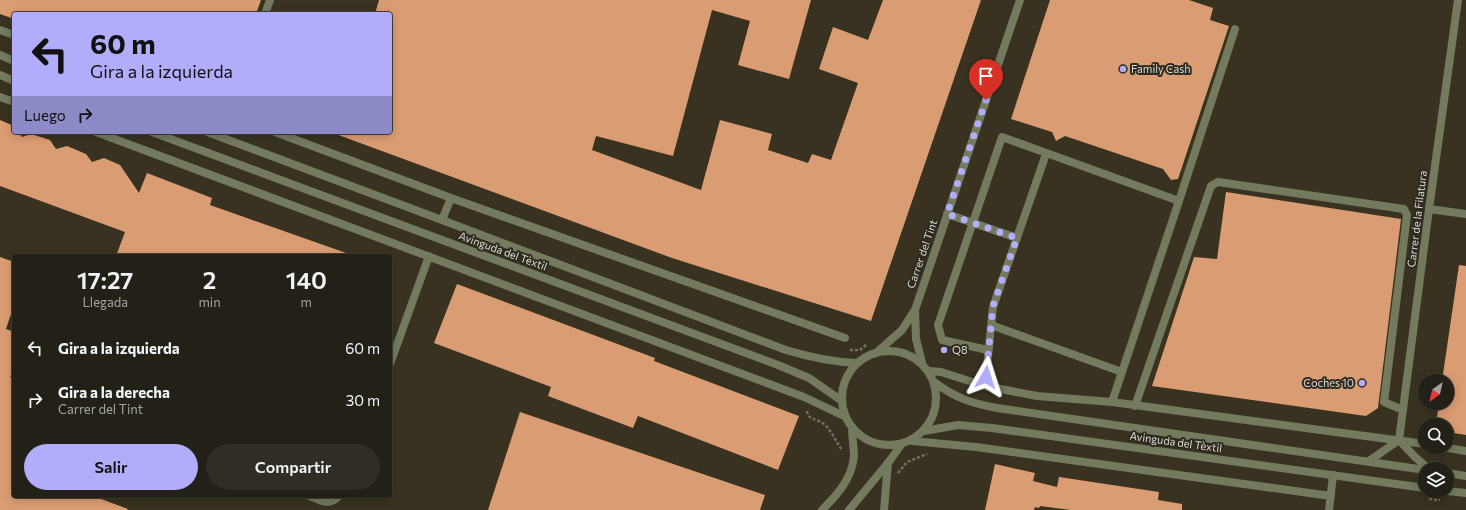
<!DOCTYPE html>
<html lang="es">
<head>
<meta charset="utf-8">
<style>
  :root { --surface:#232017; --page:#2f2d24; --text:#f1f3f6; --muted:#a3a3a1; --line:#403e36; --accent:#b1adfa }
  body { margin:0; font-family:Commissioner,sans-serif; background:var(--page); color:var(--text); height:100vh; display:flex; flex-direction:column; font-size:15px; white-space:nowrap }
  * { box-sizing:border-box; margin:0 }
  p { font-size:13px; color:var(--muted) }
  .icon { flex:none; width:22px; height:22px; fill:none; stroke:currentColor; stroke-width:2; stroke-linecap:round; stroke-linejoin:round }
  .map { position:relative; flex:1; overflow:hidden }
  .sheet { position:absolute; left:12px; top:254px; width:380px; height:244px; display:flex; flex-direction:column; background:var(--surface); border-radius:4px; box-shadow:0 2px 10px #0003,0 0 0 1px var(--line) }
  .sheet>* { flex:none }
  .top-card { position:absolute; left:12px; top:12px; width:380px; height:122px; border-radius:4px; box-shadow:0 2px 10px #0003,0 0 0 1px var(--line); background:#b1adfa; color:#111; overflow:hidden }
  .needle { width:26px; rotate:214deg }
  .buttons { position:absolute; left:1418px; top:374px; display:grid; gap:8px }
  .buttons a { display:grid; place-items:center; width:36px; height:36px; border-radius:50%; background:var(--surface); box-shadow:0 2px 10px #0003,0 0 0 1px var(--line); font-size:20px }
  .pin { position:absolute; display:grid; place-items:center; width:34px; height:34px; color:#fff; margin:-41px -17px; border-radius:50% 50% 50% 0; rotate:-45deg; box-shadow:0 0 4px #0007 }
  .pin .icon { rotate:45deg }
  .me { position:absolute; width:44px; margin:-22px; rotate:6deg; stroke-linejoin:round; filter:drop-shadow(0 0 3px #0008) }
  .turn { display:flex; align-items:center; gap:14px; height:84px; padding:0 12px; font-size:18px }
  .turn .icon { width:52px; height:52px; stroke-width:2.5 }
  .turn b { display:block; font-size:28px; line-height:34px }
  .then { display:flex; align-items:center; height:38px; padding:0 12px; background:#0003; gap:8px; font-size:15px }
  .eta { display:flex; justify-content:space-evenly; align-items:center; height:68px; text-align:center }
  .eta b { font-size:24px; font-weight:600; line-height:28px }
  .action { display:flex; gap:8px; margin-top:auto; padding:8px 12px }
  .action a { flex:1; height:46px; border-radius:24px; background:var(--accent); color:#111; font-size:16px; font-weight:600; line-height:46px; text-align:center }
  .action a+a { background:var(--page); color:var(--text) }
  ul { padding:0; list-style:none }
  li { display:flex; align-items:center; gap:12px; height:52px; padding:0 12px }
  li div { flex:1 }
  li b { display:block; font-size:15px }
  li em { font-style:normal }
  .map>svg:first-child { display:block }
</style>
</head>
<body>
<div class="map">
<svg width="1466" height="510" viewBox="0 0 1466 510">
  <rect width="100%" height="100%" fill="#2f2a1f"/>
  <path fill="#393220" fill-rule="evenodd" d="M0 0H1466V510H0ZM14 14H390V132H14ZM14 256H390V496H14ZM1425 381H1447V403H1425ZM1425 425H1447V447H1425ZM1425 469H1447V491H1425Z"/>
  <path fill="#da9c72" d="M0 0H261L256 14H14V19L0 14Z
    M379 0H811L789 79 738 65 750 21 712 10 673 156 596 136 592 150 701 190 720 120 772 134 768 150 808 163 812 154 831 160 858 83 819 69 833 27 868 40 883 0H981L871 321 672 258 333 133V132H390V14H375Z
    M1050 0H1189L1213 8 1210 20 1229 26 1178 179 1171 180 1163 169 1065 136 1056 141 1052 132 1011 119Z
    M0 120 14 126V132H18L22 137 31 134 50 140 56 149 67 146 86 154 92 162 104 158 120 165 139 193 147 173 212 198 210 205 349 254V256H116L125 232 0 186Z
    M1226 192 1401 219 1378 408 1366 416 1152 386 1194 257 1217 259Z
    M0 257 14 262V305L6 329 14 332V367L10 377 14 378V496H93L128 509 127 510H0Z
    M1459 265 1466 266V435L1447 432V425H1436L1439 403H1447V381H1442Z
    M457 284 655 358 654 361 799 416 778 470 638 416 633 428 548 396 551 387 434 343Z
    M520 412 765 495 760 510H488Z
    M995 464 1035 473 1033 481 1057 487 1059 477 1159 492 1158 500 1182 504V510H1071L1040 506 1039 508 1035 507 1034 510H985Z"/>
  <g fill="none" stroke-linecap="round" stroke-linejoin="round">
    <path stroke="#757067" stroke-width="2.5" stroke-dasharray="3 2" stroke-linecap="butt" d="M850 350H860L867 344
      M807 411C808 419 815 419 821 422 831 428 835 441 842 450
      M898 473 907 462 927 454
      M1429 499 1440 500"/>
    <path stroke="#737a5e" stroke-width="8" d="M265 14 270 0
      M0 30 14 35
      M0 97 14 102
      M96 132 804 397 846 417
      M275 132 451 198 845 338
      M1179 201 1235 29
      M1429 209 1466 214
      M947 214 1017 238
      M442 220 451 198
      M915 310 916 339 922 363
      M991 325 1122 372
      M988 350 942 340 938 325 1002 137 1179 201 1112 402
      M876 353 902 330 915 310 1020 0
      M390 364 429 256
      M929 371 941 372 985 386 1037 396 1112 402 1425 444
      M985 386 993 307 1046 154
      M1135 406 1211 186 1218 182 1404 209 1407 215 1384 402 1403 410
      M1399 440 1429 209 1458 0
      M1399 440 1415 457 1429 469
      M1442 447 1466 451
      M1369 461 1399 440
      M310 496C322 501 329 506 339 496
      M884 510 888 463"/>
    <path stroke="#737a5e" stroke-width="8" d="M912 441 976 447 1331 496
      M1329 510 1333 475"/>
    <path stroke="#737a5e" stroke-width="8" d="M0 55 14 61
      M0 75 14 81
      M152 132 778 365 809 378 842 401
      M207 132 442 220 786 350C809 357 833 362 857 363
      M842 398a47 47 0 1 1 94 0a47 47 0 1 1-94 0Z
      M934 382C956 398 970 403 997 408L1425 470
      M924 431 958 425 992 428 1425 488
      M1447 473 1466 476
      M1447 491 1466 493
      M822 510C837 495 852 479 854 456 854 447 852 437 852 428
      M849 510 888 463 901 445"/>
  </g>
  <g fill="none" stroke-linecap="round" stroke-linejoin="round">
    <path stroke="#b1adfa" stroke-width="7" stroke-dasharray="0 12.6" d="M986 100 947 214 1017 238 993 306 986 377"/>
  </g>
  <g fill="#b1adfa" stroke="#2f2a1f" stroke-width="1.5">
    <circle cx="1123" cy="69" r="4"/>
    <circle cx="944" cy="350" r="4"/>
    <circle cx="1362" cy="383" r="4"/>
  </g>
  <g text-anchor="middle" stroke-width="4" stroke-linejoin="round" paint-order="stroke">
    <g font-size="11" fill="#dfdcd5" stroke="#2f2a1f" text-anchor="start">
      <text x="1131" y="73">Family Cash</text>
      <text x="952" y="354">Q8</text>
      <text x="1354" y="387" text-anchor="end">Coches 10</text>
    </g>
    <g font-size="11" fill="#dfdcd5" stroke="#2f2a1f">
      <text transform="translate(1417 219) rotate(-83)" y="4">Carrer de la Filatura</text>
      <text transform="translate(503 251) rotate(20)" y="4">Avinguda del Tèxtil</text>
      <text transform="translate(922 254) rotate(-71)" y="4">Carrer del Tint</text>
      <text transform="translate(1176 442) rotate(8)" y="4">Avinguda del Tèxtil</text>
    </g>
  </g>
</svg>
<div class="buttons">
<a><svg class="needle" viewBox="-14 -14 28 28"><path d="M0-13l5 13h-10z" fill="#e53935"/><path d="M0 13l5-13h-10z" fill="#a3a3a1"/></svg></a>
<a><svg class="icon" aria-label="search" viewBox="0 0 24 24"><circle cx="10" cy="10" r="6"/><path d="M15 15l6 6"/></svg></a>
<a><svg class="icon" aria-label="layers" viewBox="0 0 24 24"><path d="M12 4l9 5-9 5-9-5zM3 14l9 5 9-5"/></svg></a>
</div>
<div class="pin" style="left:986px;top:100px;background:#d93025"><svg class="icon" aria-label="arrive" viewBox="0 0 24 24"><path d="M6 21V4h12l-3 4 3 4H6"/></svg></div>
<svg class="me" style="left:986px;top:377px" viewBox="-20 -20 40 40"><path d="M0-17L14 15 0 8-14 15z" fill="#b1adfa" stroke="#fff" stroke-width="4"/></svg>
<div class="top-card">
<div class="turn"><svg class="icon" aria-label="left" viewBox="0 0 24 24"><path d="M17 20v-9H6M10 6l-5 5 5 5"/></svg><div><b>60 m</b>Gira a la izquierda</div></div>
<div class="then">Luego<svg class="icon" aria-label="right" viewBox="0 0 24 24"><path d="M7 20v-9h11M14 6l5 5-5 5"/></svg></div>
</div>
<section class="sheet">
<div class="eta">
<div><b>17:27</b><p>Llegada</p></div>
<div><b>2</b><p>min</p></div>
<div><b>140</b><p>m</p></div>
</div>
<ul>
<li><svg class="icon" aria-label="left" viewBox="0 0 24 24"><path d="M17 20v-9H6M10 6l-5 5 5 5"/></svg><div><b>Gira a la izquierda</b></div><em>60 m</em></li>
<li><svg class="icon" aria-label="right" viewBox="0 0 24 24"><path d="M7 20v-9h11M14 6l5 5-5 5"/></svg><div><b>Gira a la derecha</b><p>Carrer del Tint</p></div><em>30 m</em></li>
</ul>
<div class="action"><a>Salir</a><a>Compartir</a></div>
</section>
</div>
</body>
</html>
